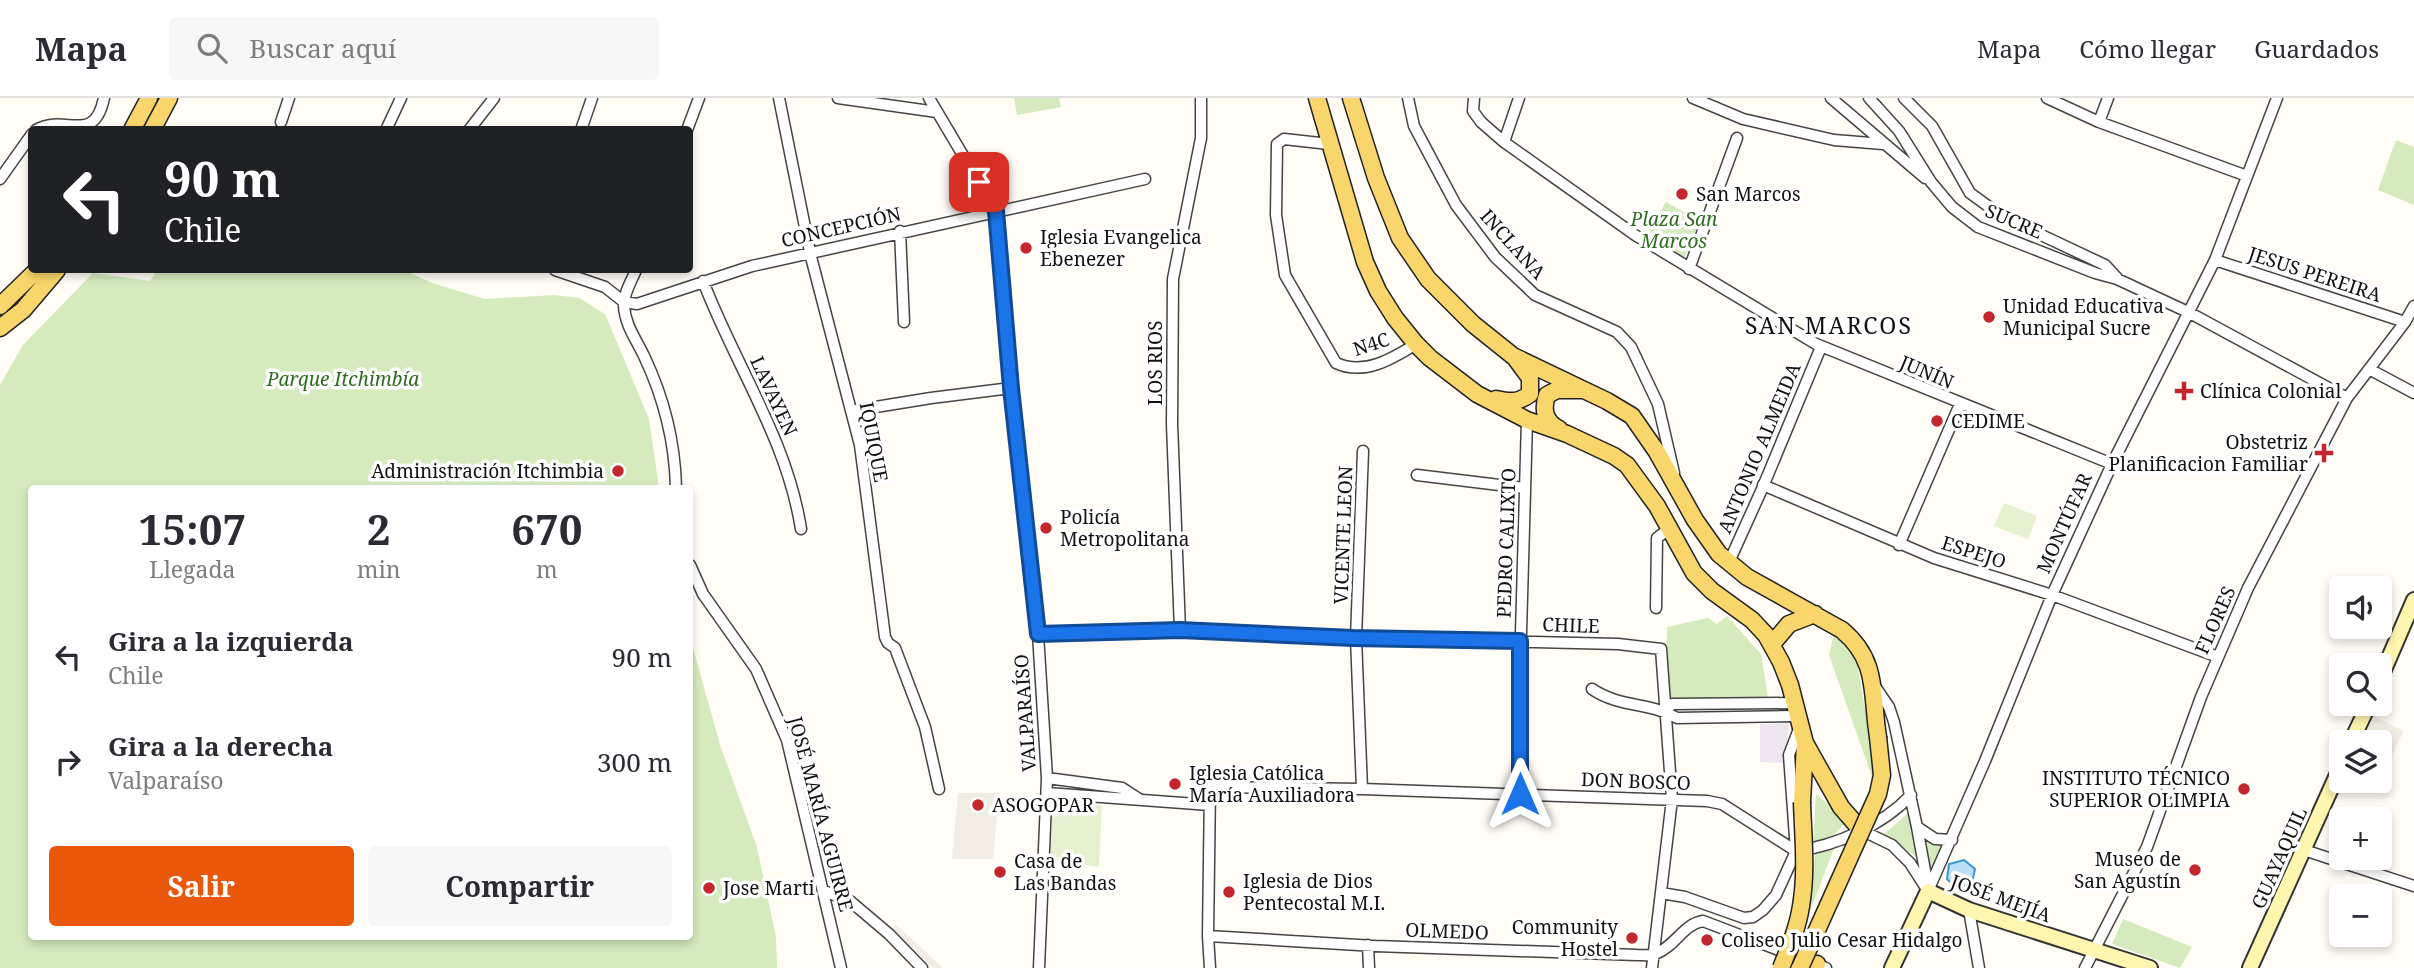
<!DOCTYPE html>
<html lang="es">
<head>
<meta charset="utf-8">
<style>
  :root { --surface:#fff; --page:#f7f7f7; --text:#2b2b33; --muted:#7c7c81; --line:#e1e1e2; --accent:#ea580c }
  body { margin:0; font-family:"Noto Serif",serif; background:var(--page); color:var(--text); height:100vh; display:flex; flex-direction:column; font-size:26px; white-space:nowrap }
  * { box-sizing:border-box; margin:0 }
  p { font-size:23px; color:var(--muted) }
  .icon { flex:none; width:38px; height:38px; fill:none; stroke:currentColor; stroke-width:2; stroke-linecap:round; stroke-linejoin:round }
  .map { position:relative; flex:1; overflow:hidden }
  .panel { position:absolute; left:28px; top:387px; width:665px; height:455px; display:flex; flex-direction:column; background:var(--surface); border-radius:7px; box-shadow:0 4px 10px #0003 }
  .panel>* { flex:none }
  .banner { position:absolute; left:28px; top:28px; width:665px; height:147px; border-radius:7px; box-shadow:0 4px 10px #0003; background:#202124; color:#fff; overflow:hidden }
  .controls { position:absolute; left:2329px; top:478px; display:grid; gap:14px }
  .controls a { display:grid; place-items:center; width:63px; height:63px; border-radius:7px; background:var(--surface); box-shadow:0 4px 10px #0003; font-size:35px }
  .pin { position:absolute; display:grid; place-items:center; width:60px; height:60px; color:#fff; margin:-30px; border-radius:14px; box-shadow:0 4px 10px #0006 }
  .me { position:absolute; width:77px; margin:-38px; rotate:0deg; stroke-linejoin:round; filter:drop-shadow(0 0 5px #0008) }
  .turn { display:flex; align-items:center; gap:24px; height:147px; padding:0 21px; font-size:32px }
  .turn .icon { width:91px; height:91px; stroke-width:2.5 }
  .turn b { display:block; font-size:49px; line-height:60px }
  .eta { display:flex; justify-content:space-evenly; align-items:center; height:119px; text-align:center }
  .eta b { font-size:42px; font-weight:700; line-height:49px }
  .cta { display:flex; gap:14px; margin-top:auto; padding:14px 21px }
  .cta a { flex:1; height:80px; border-radius:7px; background:var(--accent); color:#fff; font-size:28px; font-weight:700; line-height:80px; text-align:center }
  .cta a+a { background:var(--page); color:var(--text) }
  ul { padding:0; list-style:none }
  li { display:flex; align-items:center; gap:21px; height:105px; padding:0 21px }
  li div { flex:1 }
  li b { display:block; font-size:26px }
  li em { font-style:normal }
  header { display:flex; align-items:center; gap:42px; box-sizing:border-box; height:98px; padding:0 35px; background:var(--surface); border-bottom:2px solid var(--line) }
  header strong { font-size:33px }
  nav { display:flex; gap:38px; margin-inline-start:auto; font-size:24px }
  .search { width:490px; height:63px; background:var(--page); display:flex; align-items:center; gap:18px; box-sizing:border-box; padding:0 24px; border-radius:7px; color:var(--muted); font-size:26px }
  .map>svg:first-child { display:block }
</style>
</head>
<body>
<header>
<strong>Mapa</strong>
<div class="search"><svg class="icon" aria-label="search" viewBox="0 0 24 24"><circle cx="10" cy="10" r="6"/><path d="M15 15l6 6"/></svg>Buscar aquí</div>
<nav><a>Mapa</a><a>Cómo llegar</a><a>Guardados</a></nav>
</header>
<div class="map">
<svg width="2414" height="870" viewBox="0 0 2414 870">
  <rect width="100%" height="100%" fill="#fffdf5"/>
  <path fill="#eee6ef" d="M1789 625 1785 665 1760 664V626Z"/>
  <path fill="#d5ebbd" d="M1014 0H1059L1061 9 1017 17Z
    M2396 42 2414 49V107L2378 92Z
    M1666 104 1700 123 1684 161 1646 137Z
    M157 172H403L435 186 485 201 555 197 579 200 605 216 649 321 659 390H32V838H690V539L720 647 757 749 776 839 777 870H0V287L23 247 93 175 150 183Z
    M1727 518 1761 556 1768 600H1666L1667 529 1708 520 1717 526Z
    M1835 531 1854 554 1857 565 1877 678 1873 682 1829 557Z
    M1816 696 1846 722C1838 736 1829 741 1813 746Z
    M1911 713 1917 759 1884 736Z
    M1923 736 1934 746H1945L1930 781Z
    M1836 745 1806 824 1815 755Z
    M2123 821 2192 849 2180 870 2112 846Z"/>
  <path fill="#e6f2cf" d="M2004 405 2037 418 2028 441 1994 428Z
    M1102 707 1099 769 1049 761 1050 719 1058 718 1067 709Z"/>
  <path fill="#f1ede2" d="M2373 618 2404 633 2390 661 2380 658V644H2361Z
    M958 695H999L993 761H952Z
    M895 826 943 870H933L893 832Z"/>
  <path fill="#b9e0f7" stroke="#3f96cf" stroke-width="2" d="M1964 762 1975 771 1972 785 1956 790 1947 781 1949 766Z"/>
  <g fill="none" stroke-linecap="round" stroke-linejoin="round">
    <defs>
      <path id="street" d="M779 0 811 159 860 347 885 539 888 545 895 550 925 629 939 691
        M838 0 937 14
        M929 0 996 113 1011 290 1038 536 1047 680 1039 870
        M1408 0 1414 28 1456 107 1495 159 1535 197 1617 234 1631 249 1658 306 1674 375
        M1474 0 1473 13 1481 24 1504 44 1635 137 1816 246 2112 366
        M1693 0 1743 21 1834 42 1883 46
        M1831 0 1925 80
        M1869 0 1899 33 1931 84 1952 109 1978 129 2095 175 2117 181 2130 187 2190 215 2347 300
        M1904 0 1932 28 1970 95 2003 119 2105 167 2117 180
        M2047 0 2099 24 2247 78
        M281 24 289 0
        M2099 24 2108 0
        M36 32C66 15 94 48 104 0
        M386 32 401 0
        M469 32 494 0
        M581 32 592 0
        M687 32 699 0
        M1504 44 1519 0
        M1329 46 1284 41 1277 46 1276 117 1285 177 1336 265C1364 278 1392 261 1416 246
        M0 81 32 36
        M900 133 904 224
        M2215 162 2405 224
        M1689 171 1737 40
        M555 172 605 189 624 204 637 206 752 168 1145 81
        M636 172C632 182 623 196 624 208 625 227 636 241 644 258 664 300 675 344 676 390
        M703 183C735 267 787 341 801 431
        M2369 271 2414 295
        M851 313 931 300 1011 290
        M1417 377 1524 390
        M1763 387 1934 460 2052 497 2218 559
        M1899 447 1960 306
        M1729 464 1762 391 1821 249
        M690 467 703 496 756 571 787 642 841 870
        M1656 510 1657 440 1670 430
        M1180 532 1172 326 1173 181 1201 40V0
        M1038 536 1180 532 1353 540 1618 546 1661 551 1672 701 1652 870
        M1874 587 1889 609 1894 624 1917 729 1935 741 1952 742
        M1592 591C1620 610 1650 604 1677 620L1798 618
        M1666 613 1672 606 1795 605
        M1047 680 1122 690 1139 701
        M1362 691 1356 540 1363 353
        M1047 695 1210 707
        M1520 696 1521 535 1527 322
        M1917 729 1928 789
        M1861 732 1892 747 1910 765 1928 793
        M2304 752 2414 788
        M824 793 850 803 889 836 922 870
        M1928 793 1985 663 2052 497 2112 366 2215 162 2277 0
        M1661 795 1685 799 1744 820 1753 819 1763 812 1776 797 1796 753 1789 657 1800 628
        M1969 812 1979 870
        M1208 838 1375 848 1637 857C1643 857 1650 858 1655 856 1675 849 1683 826 1703 823L1826 870
        M1368 847 1369 870
        M1210 870 1208 838 1210 689 1362 691 1707 703 1722 706 1796 753C1836 748 1883 727 1911 697
        M2085 870 2147 749 2201 599 2248 490 2347 300 2405 224 2414 208"/>
      <path id="secondary" d="M2380 581 2414 502
        M2351 644 2369 606
        M1892 870 1928 793 1969 812 2150 870
        M2250 870 2342 666"/>
      <path id="primary" d="M1317 0 1365 164 1378 193 1395 220 1416 246 1430 260 1477 296 1527 322 1567 336 1614 358 1627 367 1657 408 1694 475 1712 493 1752 522 1766 537 1781 564 1790 587 1805 645 1802 704
        M1351 0 1376 80 1400 140 1428 181 1473 226 1513 258 1607 303 1632 318 1657 354 1695 422 1719 456 1747 479 1842 532C1879 563 1871 596 1878 639
        M132 32 149 0
        M152 32 169 0
        M0 208 37 172
        M0 230 23 212 57 172
        M1496 301C1510 304 1518 305 1530 296V280L1516 261
        M1559 331C1545 324 1542 312 1547 297L1557 292H1581
        M1772 546 1789 526 1815 516
        M1805 645 1841 709 1861 732
        M1815 870 1817 866"/>
    </defs>
    <use href="#street" stroke="#444" stroke-width="13"/>
    <use href="#secondary" stroke="#333" stroke-width="18"/>
    <use href="#primary" stroke="#222" stroke-width="19"/>
    <use href="#street" stroke="#fff" stroke-width="10"/>
    <use href="#secondary" stroke="#fff6b0" stroke-width="14"/>
    <use href="#primary" stroke="#f9d66b" stroke-width="16"/>
    <defs>
      <path id="primary-bridge" d="M1781 870C1789 850 1798 829 1801 808 1807 773 1803 738 1802 704
        M1800 870 1878 696 1882 677 1878 639"/>
    </defs>
    <use href="#primary-bridge" stroke="#222" stroke-width="19" stroke-linecap="butt"/>
    <use href="#primary-bridge" stroke="#f9d66b" stroke-width="16"/>
  </g>
  <g fill="none" stroke-linecap="round" stroke-linejoin="round">
    <defs>
      <path id="route" d="M979 84 996 113 1011 290 1038 536 1180 532 1353 540 1520 543V696"/>
    </defs>
    <use href="#route" stroke="#114b97" stroke-width="18"/>
    <use href="#route" stroke="#1a73e8" stroke-width="12"/>
  </g>
  <g fill="#c4262e" stroke="#fff" stroke-width="2.5">
    <circle cx="1682" cy="96" r="7"/>
    <circle cx="1026" cy="150" r="7"/>
    <circle cx="1989" cy="219" r="7"/>
    <path d="M2180.5 282.5h7v7h7v7h-7v7h-7v-7h-7v-7h7z"/>
    <circle cx="1937" cy="323" r="7"/>
    <path d="M2320.5 344.5h7v7h7v7h-7v7h-7v-7h-7v-7h7z"/>
    <circle cx="618" cy="373" r="7"/>
    <circle cx="1046" cy="430" r="7"/>
    <circle cx="1175" cy="686" r="7"/>
    <circle cx="2244" cy="691" r="7"/>
    <circle cx="978" cy="707" r="7"/>
    <circle cx="2195" cy="772" r="7"/>
    <circle cx="1000" cy="774" r="7"/>
    <circle cx="709" cy="790" r="7"/>
    <circle cx="1229" cy="794" r="7"/>
    <circle cx="1632" cy="840" r="7"/>
    <circle cx="1707" cy="842" r="7"/>
  </g>
  <g text-anchor="middle" stroke-width="7" stroke-linejoin="round" paint-order="stroke">
    <g font-size="19" fill="#111" stroke="#fff" text-anchor="start">
      <text x="1696" y="103">San Marcos</text>
      <text x="1040" y="146">Iglesia Evangelica<tspan x="1040" dy="22">Ebenezer</tspan></text>
      <text x="2003" y="215">Unidad Educativa<tspan x="2003" dy="22">Municipal Sucre</tspan></text>
      <text x="2200" y="300">Clínica Colonial</text>
      <text x="1951" y="330">CEDIME</text>
      <text x="2308" y="351" text-anchor="end">Obstetriz<tspan x="2308" dy="22">Planificacion Familiar</tspan></text>
      <text x="604" y="380" text-anchor="end">Administración Itchimbia</text>
      <text x="1060" y="426">Policía<tspan x="1060" dy="22">Metropolitana</tspan></text>
      <text x="1189" y="682">Iglesia Católica<tspan x="1189" dy="22">María Auxiliadora</tspan></text>
      <text x="2230" y="687" text-anchor="end">INSTITUTO TÉCNICO<tspan x="2230" dy="22">SUPERIOR OLIMPIA</tspan></text>
      <text x="992" y="714">ASOGOPAR</text>
      <text x="2181" y="768" text-anchor="end">Museo de<tspan x="2181" dy="22">San Agustín</tspan></text>
      <text x="1014" y="770">Casa de<tspan x="1014" dy="22">Las Bandas</tspan></text>
      <text x="1243" y="790">Iglesia de Dios<tspan x="1243" dy="22">Pentecostal M.I.</tspan></text>
      <text x="723" y="797">Jose Marti</text>
      <text x="1618" y="836" text-anchor="end">Community<tspan x="1618" dy="22">Hostel</tspan></text>
      <text x="1721" y="849">Coliseo Julio Cesar Hidalgo</text>
    </g>
    <g font-size="19" font-style="italic" fill="#2f6b1f" stroke="#fff">
      <text x="1674" y="128">Plaza San<tspan x="1674" dy="22">Marcos</tspan></text>
      <text x="343" y="288">Parque Itchimbía</text>
    </g>
    <g font-size="19" fill="#111" stroke="#fff">
      <text transform="translate(2014 123) rotate(23)" y="7">SUCRE</text>
      <text transform="translate(841 129) rotate(-13)" y="7">CONCEPCIÓN</text>
      <text transform="translate(1513 146) rotate(48)" y="7">INCLANA</text>
      <text transform="translate(2315 176) rotate(18)" y="7">JESUS PEREIRA</text>
      <text transform="translate(1371 246) rotate(-18)" y="7">N4C</text>
      <text transform="translate(1155 265) rotate(-90)" y="7">LOS RIOS</text>
      <text transform="translate(1927 274) rotate(23)" y="7">JUNÍN</text>
      <text transform="translate(774 298) rotate(65)" y="7">LAVAYEN</text>
      <text transform="translate(874 344) rotate(79)" y="7">IQUIQUE</text>
      <text transform="translate(1759 350) rotate(-67)" y="7">ANTONIO ALMEIDA</text>
      <text transform="translate(2064 425) rotate(-66)" y="7">MONTÚFAR</text>
      <text transform="translate(1343 437) rotate(-88)" y="7">VICENTE LEON</text>
      <text transform="translate(1506 445) rotate(-88)" y="7">PEDRO CALIXTO</text>
      <text transform="translate(1974 454) rotate(18)" y="7">ESPEJO</text>
      <text transform="translate(2215 522) rotate(-66)" y="7">FLORES</text>
      <text transform="translate(1571 527) rotate(2)" y="7">CHILE</text>
      <text transform="translate(1025 615) rotate(-94)" y="7">VALPARAÍSO</text>
      <text transform="translate(1636 683) rotate(2)" y="7">DON BOSCO</text>
      <text transform="translate(821 716) rotate(75)" y="7">JOSÉ MARÍA AGUIRRE</text>
      <text transform="translate(2279 760) rotate(-66)" y="7">GUAYAQUIL</text>
      <text transform="translate(2001 800) rotate(20)" y="7">JOSÉ MEJÍA</text>
      <text transform="translate(1447 833) rotate(2)" y="7">OLMEDO</text>
    </g>
    <g font-size="23" letter-spacing="2" fill="#111" stroke="#fff">
      <text x="1829" y="236">SAN MARCOS</text>
    </g>
  </g>
</svg>
<div class="controls">
<a><svg class="icon" aria-label="sound" viewBox="0 0 24 24"><path d="M4 9h4l5-4v14l-5-4H4zM17 9q2 3 0 6"/></svg></a>
<a><svg class="icon" aria-label="search" viewBox="0 0 24 24"><circle cx="10" cy="10" r="6"/><path d="M15 15l6 6"/></svg></a>
<a><svg class="icon" aria-label="layers" viewBox="0 0 24 24"><path d="M12 4l9 5-9 5-9-5zM3 14l9 5 9-5"/></svg></a>
<a>+</a>
<a>−</a>
</div>
<div class="pin" style="left:979px;top:84px;background:#d93025"><svg class="icon" aria-label="arrive" viewBox="0 0 24 24"><path d="M6 21V4h12l-3 4 3 4H6"/></svg></div>
<svg class="me" style="left:1520px;top:696px" viewBox="-20 -20 40 40"><path d="M0-17L14 15 0 8-14 15z" fill="#1a73e8" stroke="#fff" stroke-width="4"/></svg>
<div class="banner">
<div class="turn"><svg class="icon" aria-label="left" viewBox="0 0 24 24"><path d="M17 20v-9H6M10 6l-5 5 5 5"/></svg><div><b>90 m</b>Chile</div></div>
</div>
<section class="panel">
<div class="eta">
<div><b>15:07</b><p>Llegada</p></div>
<div><b>2</b><p>min</p></div>
<div><b>670</b><p>m</p></div>
</div>
<ul>
<li><svg class="icon" aria-label="left" viewBox="0 0 24 24"><path d="M17 20v-9H6M10 6l-5 5 5 5"/></svg><div><b>Gira a la izquierda</b><p>Chile</p></div><em>90 m</em></li>
<li><svg class="icon" aria-label="right" viewBox="0 0 24 24"><path d="M7 20v-9h11M14 6l5 5-5 5"/></svg><div><b>Gira a la derecha</b><p>Valparaíso</p></div><em>300 m</em></li>
</ul>
<div class="cta"><a>Salir</a><a>Compartir</a></div>
</section>
</div>
</body>
</html>
